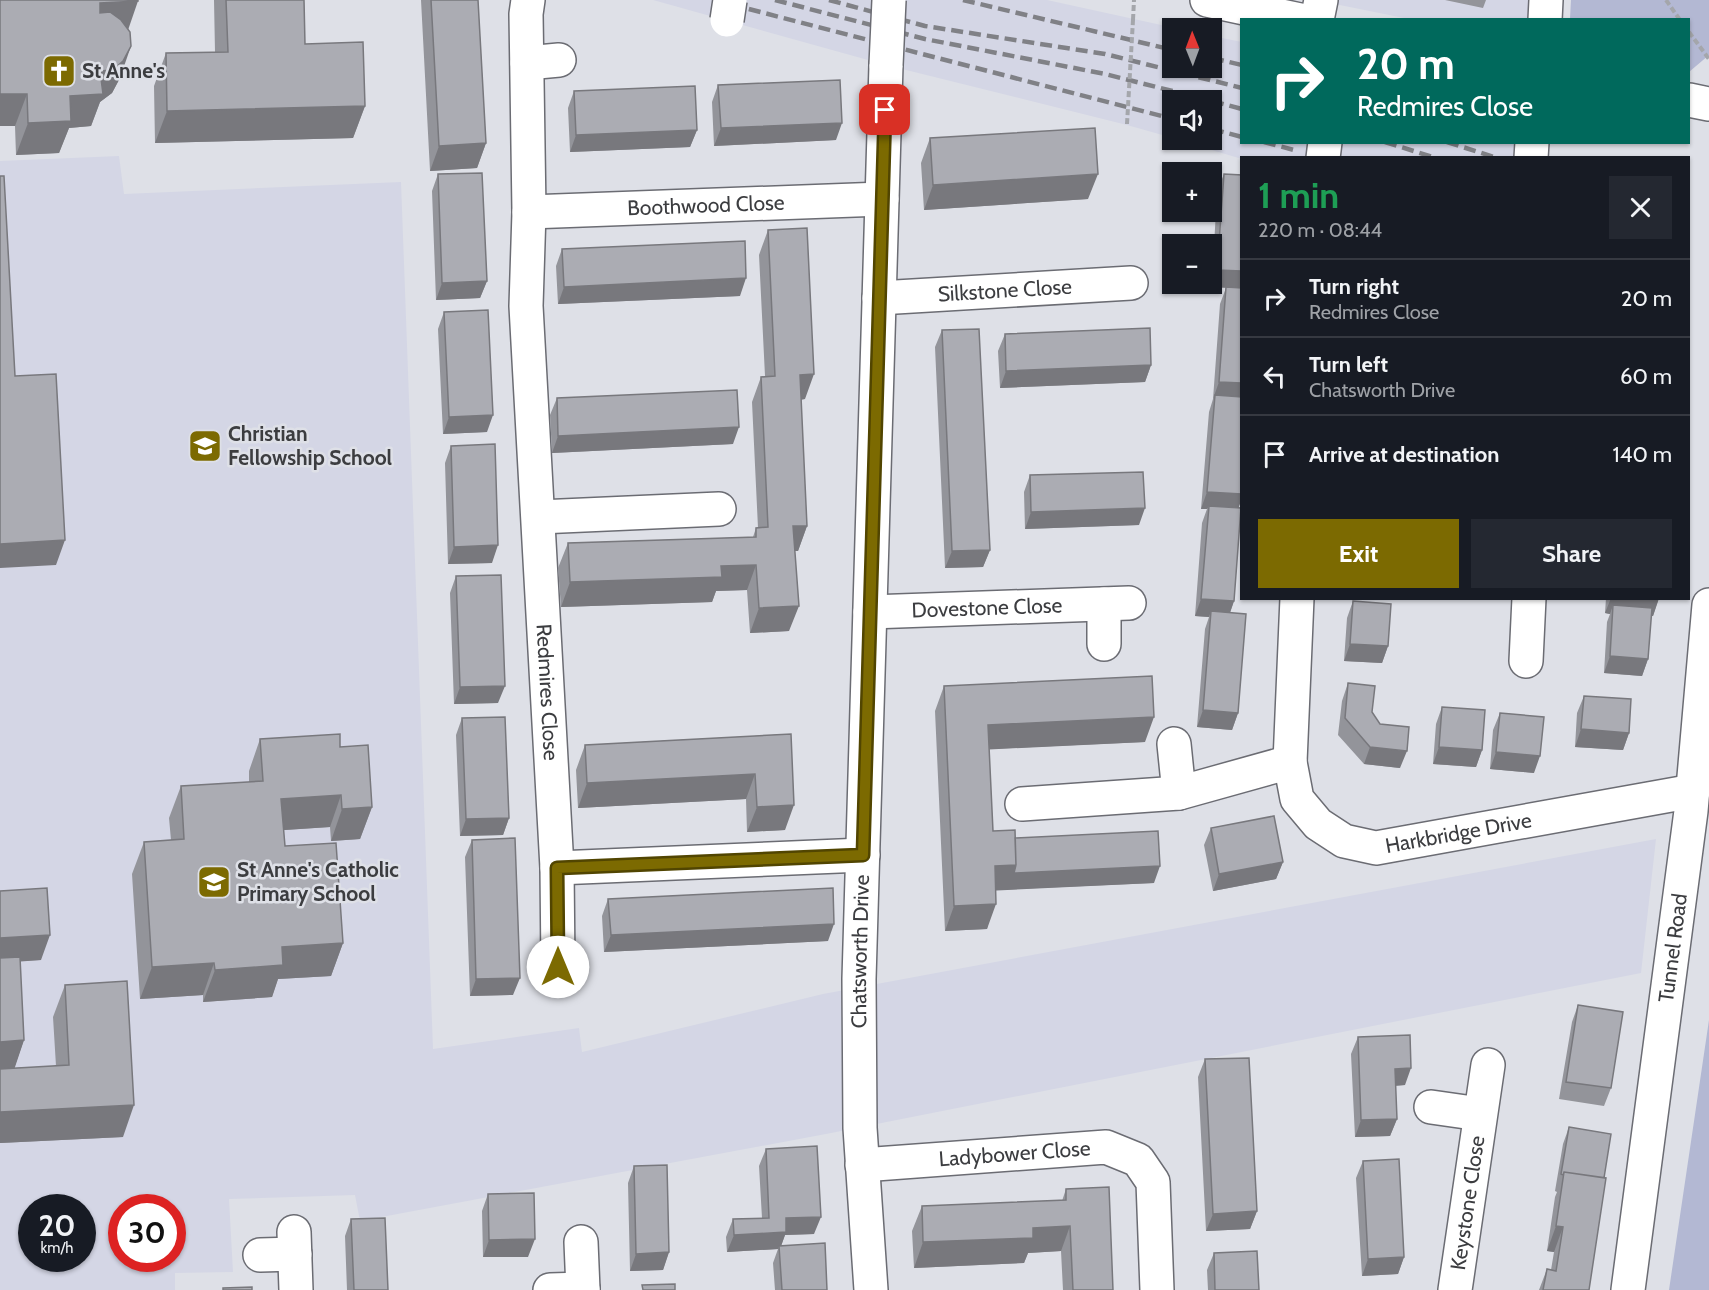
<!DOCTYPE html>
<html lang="en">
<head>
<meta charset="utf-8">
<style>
  :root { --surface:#171b24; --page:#242831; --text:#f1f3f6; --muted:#9ea1a6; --line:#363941; --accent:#7c6a01 }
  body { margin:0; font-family:Cabin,sans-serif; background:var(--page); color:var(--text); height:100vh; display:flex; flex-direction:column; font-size:22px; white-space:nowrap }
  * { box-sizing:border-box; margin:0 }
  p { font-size:20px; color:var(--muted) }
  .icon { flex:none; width:33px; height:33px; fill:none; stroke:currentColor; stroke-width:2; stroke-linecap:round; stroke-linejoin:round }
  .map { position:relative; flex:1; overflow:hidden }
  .panel { position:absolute; left:1240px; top:156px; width:450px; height:444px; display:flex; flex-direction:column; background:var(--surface); border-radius:0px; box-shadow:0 2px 4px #0004 }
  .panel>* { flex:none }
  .guide { position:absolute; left:1240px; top:18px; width:450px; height:126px; border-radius:0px; box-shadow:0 2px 4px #0004; background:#00695c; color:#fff; overflow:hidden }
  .needle { width:39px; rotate:359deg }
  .controls { position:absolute; left:1162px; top:18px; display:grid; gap:12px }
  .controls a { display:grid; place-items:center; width:60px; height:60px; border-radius:0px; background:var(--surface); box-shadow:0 2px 4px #0004; font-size:30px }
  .speed { position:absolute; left:18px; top:1194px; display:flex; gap:12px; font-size:30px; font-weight:700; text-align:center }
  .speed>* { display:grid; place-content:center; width:78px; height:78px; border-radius:50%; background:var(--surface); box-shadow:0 2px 4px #0004; line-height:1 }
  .speed small { font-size:15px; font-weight:400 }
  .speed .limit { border:9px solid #d22; background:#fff; color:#111 }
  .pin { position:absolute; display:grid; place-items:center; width:51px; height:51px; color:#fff; margin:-26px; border-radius:12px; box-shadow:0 3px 9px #0006 }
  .me { position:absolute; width:66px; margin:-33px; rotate:0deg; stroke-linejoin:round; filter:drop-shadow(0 0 4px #0008) }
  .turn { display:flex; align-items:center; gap:21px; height:126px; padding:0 18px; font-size:27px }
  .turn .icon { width:78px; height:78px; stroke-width:2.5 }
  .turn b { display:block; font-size:42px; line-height:51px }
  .round { display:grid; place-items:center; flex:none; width:63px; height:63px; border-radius:0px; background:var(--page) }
  .summary { display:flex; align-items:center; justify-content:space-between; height:102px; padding:0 18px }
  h1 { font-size:36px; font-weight:700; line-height:45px; color:#1e9e55 }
  .cta { display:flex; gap:12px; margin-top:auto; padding:12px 18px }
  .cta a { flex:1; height:69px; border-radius:0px; background:var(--accent); color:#fff; font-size:24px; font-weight:700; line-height:69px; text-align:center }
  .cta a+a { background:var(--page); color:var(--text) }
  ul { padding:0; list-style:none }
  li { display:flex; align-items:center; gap:18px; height:78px; padding:0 18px; border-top:2px solid var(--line) }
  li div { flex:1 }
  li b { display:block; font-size:22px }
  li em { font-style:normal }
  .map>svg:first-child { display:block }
</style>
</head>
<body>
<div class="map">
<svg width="1709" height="1290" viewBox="0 0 1709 1290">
  <rect width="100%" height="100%" fill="#dee0e7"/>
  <path fill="#d4d6e5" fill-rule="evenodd" d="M653 0H1047L1175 28H1173V68H1212V36L1242 42V142L1514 143 1513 157 1242 158V159L1178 140H1212V100H1173V138L1127 125 886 65Z
    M1315 0H1538L1536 20 1409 19Z
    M119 156 124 194 401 182 433 1049 579 1028 582 1052 823 994 1656 839 1641 973 826 1134 360 1221 355 1195 229 1199 233 1272 175 1273V1290H0V161ZM32 1208H82V1258H32ZM122 1208H172V1258H122Z"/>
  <path fill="#b3b8d3" d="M1571 0H1709V55L1689 72V20L1570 19Z
    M1709 1020V1290H1669Z"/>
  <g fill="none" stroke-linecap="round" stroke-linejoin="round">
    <defs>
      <g id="minor">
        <path id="s1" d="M528 0 526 14 529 212 526 306 557 868 558 967"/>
        <path d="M1207 0 1300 20"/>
        <path d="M1317 20 1321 0"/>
        <path d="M1545 20 1546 0"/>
        <path d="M527 63 559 60"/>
        <path d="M1689 100 1709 104"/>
        <path d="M1323 158 1325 142"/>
        <path d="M1531 158 1532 142"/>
        <path id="s2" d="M529 212 882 199"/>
        <path id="s3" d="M879 298 1131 283"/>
        <path d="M539 517 719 509"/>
        <path id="s4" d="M1297 598 1290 762 1297 799 1318 824 1344 841 1376 848 1693 791"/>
        <path d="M1104 604V644"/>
        <path id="s5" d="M870 612 1129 603"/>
        <path d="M1526 661 1529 598"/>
        <path d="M1174 744 1179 793"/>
        <path d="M1022 804 1179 793 1290 762"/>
        <path d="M557 868 863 855"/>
        <path d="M1431 1107 1480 1114"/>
        <path id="s6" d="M862 1165 1106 1147 1138 1160 1153 1182 1157 1290"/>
        <path d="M294 1232 296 1290"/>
        <path d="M581 1242 583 1290"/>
        <path d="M260 1255 295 1254"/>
        <path d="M550 1290 583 1289"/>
        <path id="s7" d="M871 1290 860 1128 859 979 886 65"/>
        <path id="s8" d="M1455 1290 1488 1065"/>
      </g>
      <g id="major">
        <path id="s9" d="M1628 1290 1691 811 1709 605"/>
      </g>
    </defs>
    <use href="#minor" stroke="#6b6c73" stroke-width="36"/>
    <use href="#major" stroke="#6b6c73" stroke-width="36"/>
    <path stroke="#a4a6ab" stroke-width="4" stroke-dasharray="6 3" stroke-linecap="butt" d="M1666 0 1680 20
      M1133 20 1134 0
      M1689 32 1709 59"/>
    <use href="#minor" stroke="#fff" stroke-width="33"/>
    <use href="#major" stroke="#fff" stroke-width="33"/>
    <path stroke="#808186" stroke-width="4.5" stroke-dasharray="12 6" stroke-linecap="butt" d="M714 0 1173 119
      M775 0 925 39 1105 74 1208 100
      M829 0 925 26 1105 54 1242 88
      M963 0 1173 50
      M1212 58 1242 65
      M1212 101 1242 109
      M1212 129 1242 137
      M1264 142 1294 150
      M1385 142 1436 158
      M1447 142 1497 158"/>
    <defs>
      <path id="minor-bridge" d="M727 20 730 0
        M886 65 889 0"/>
    </defs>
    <use href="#minor-bridge" stroke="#6b6c73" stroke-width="36" stroke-linecap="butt"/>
    <path stroke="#a4a6ab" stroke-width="4" stroke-dasharray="6 3" stroke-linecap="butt" d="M1127 124 1133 20"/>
    <use href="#minor-bridge" stroke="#fff" stroke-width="33"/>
  </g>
  <path fill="#93949a" d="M0 0 128 29 120 78 112 93 100 102 91 126 69 128 59 153 16 155 15 126Z
    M214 0H304L305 44 365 106 353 138 155 143 154 86 166 53 215 52Z
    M421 0H478L486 143 477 168 430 171Z
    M1445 0H1486L1483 8Z
    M718 85 836 140 714 146 712 102Z
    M574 91 697 130 690 147 570 152 568 108Z
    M930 138 1088 199 924 210 921 163Z
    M438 174 487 281 480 298 436 300 432 191Z
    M1224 174 1242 175V498L1238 508 1234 601 1230 613 1238 713 1232 730 1197 727 1205 629 1209 617 1195 616 1202 523 1207 509H1201L1209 412 1213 399 1220 304 1226 288 1211 287V284H1212L1217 191Z
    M768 230 805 399 801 400 807 526 798 551H794L789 631 750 633 747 590 716 591 712 602 561 607 558 568 568 543 753 537 756 528H758L752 402 761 377 765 376 759 255Z
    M562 249 740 296 558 304 556 266Z
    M444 312 487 432 443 434 438 329Z
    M942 330 990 550 983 567 945 568 935 347Z
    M1005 334 1151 365 1145 382 1000 388 998 351Z
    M557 398 733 444 552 453 550 415Z
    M451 446 492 563 448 564 445 463Z
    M1030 475 1139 525 1025 529 1024 492Z
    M456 576 498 703 454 704 450 593Z
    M1606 598H1659L1653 616H1651L1648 659 1642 676 1604 673 1607 622 1610 614 1605 613Z
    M1353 601 1388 646 1382 663 1344 661 1347 618Z
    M1348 683 1372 712 1400 768 1364 764 1338 735 1342 701Z
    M944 686 1145 742 989 749 993 831 1154 883 996 890 987 929 945 931 935 711Z
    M1584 696 1629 733 1623 750 1575 747 1577 713Z
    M1442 707 1482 750 1476 767 1433 764 1436 724Z
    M1500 713 1534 773 1490 769 1493 730Z
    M462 718 509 818 503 835 460 836 456 735Z
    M791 734 785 830 747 832 746 799 578 808 576 770 585 745Z
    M260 739 340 747 372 807 360 839 331 841 330 827 283 830 285 846 343 943 331 976 278 979 272 997 203 1002V995L140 999 132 874 144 842 171 840 169 818 181 786 249 782V771Z
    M1211 828 1283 862 1276 879 1213 891 1204 845Z
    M472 840 513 995 470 996 465 857Z
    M0 891 41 960 20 961 24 1040 14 1068 56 1066 53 1017 65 985 123 1137 0 1143Z
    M608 899 828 941 604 952 602 916Z
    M1578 1005 1611 1088 1604 1106 1559 1099 1572 1022Z
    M1358 1037 1405 1085 1395 1086 1397 1119 1390 1136 1355 1137 1351 1054Z
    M1205 1059 1257 1211 1250 1229 1206 1231 1198 1077Z
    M1569 1127 1604 1178 1589 1290H1539L1547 1269 1551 1270 1554 1252 1547 1251 1555 1197 1557 1192 1555 1191 1563 1144Z
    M766 1149 814 1234 785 1235 781 1246 827 1290H775L773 1263 778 1249 727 1252 726 1237 733 1219 762 1218 759 1166Z
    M1363 1161 1404 1257 1398 1274 1362 1276 1356 1178Z
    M634 1166 669 1252 663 1270 630 1271 628 1183Z
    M1066 1189 1113 1290H1063L1061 1251 1028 1253 1024 1263 914 1268 912 1231 922 1206 1062 1201Z
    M488 1194 528 1257H483L482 1211Z
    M351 1219 388 1290H347L345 1236Z
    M1214 1253 1259 1290H1208L1207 1270Z"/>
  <path fill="#78787d" d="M138 1 127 33 88 35 100 3Z
    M131 46 120 78 112 93 100 102 91 126 69 128 59 153 16 155 28 123 70 96Z
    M0 94H27L15 126H0Z
    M365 106 353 138 155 143 167 111Z
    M842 123 836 140 714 146 721 128Z
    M697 130 690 147 570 152 576 135Z
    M486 143 477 168 430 171 439 146Z
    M1098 174 1088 199 924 210 933 185Z
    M1217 270 1242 271V288L1211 287Z
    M746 278 740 296 558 304 564 287Z
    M487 281 480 298 436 300 442 283Z
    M1151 365 1145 382 1000 388 1006 371Z
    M814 374 805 399 791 400 800 375Z
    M1219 382 1242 383V401L1215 395 1213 399Z
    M493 415 487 432 443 434 449 417Z
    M739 427 733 444 552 453 558 436Z
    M1207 492 1242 494V498L1237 512 1209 506 1207 509H1201Z
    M1145 508 1139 525 1025 529 1031 512Z
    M793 526H807L798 551H783Z
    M65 540 56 565 0 568V544Z
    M498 545 492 563 448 564 454 547Z
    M990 550 983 567 945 568 952 551Z
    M756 565 747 590 716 591 712 602 561 607 570 582 721 566Z
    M1611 598H1659L1653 616 1613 614V605L1610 614 1605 613Z
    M1201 599 1234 601 1228 618 1211 611 1209 617 1195 616Z
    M799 606 789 631 750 633 759 608Z
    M1350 644 1388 646 1382 663 1344 661Z
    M1610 656 1648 659 1642 676 1604 673Z
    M505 686 498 703 454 704 460 687Z
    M1203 710 1238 713 1232 730 1197 727Z
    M1154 717 1145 742 979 750 988 725Z
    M1581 729 1629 733 1623 750 1575 747Z
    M1370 747 1407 751 1400 768 1364 764Z
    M1439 747 1482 750 1476 767 1433 764Z
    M1496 752 1540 756 1534 773 1490 769Z
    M755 774 746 799 578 808 587 783Z
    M341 795 330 827 270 831 281 799Z
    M794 805 785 830 747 832 757 807Z
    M372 807 360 839 331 841 342 809Z
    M509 818 503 835 460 836 466 819Z
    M1283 862 1276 879 1213 891 1219 874Z
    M1016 865 1160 866 1154 883 986 891 995 866Z
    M996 904 987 929 945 931 954 906Z
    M834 924 828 941 604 952 611 935Z
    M50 935 41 960 0 963V938Z
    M343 943 331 976 278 979 272 997 203 1002 215 970 282 947Z
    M214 963 203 995 140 999 152 967Z
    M520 978 513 995 470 996 476 979Z
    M24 1040 13 1073H0V1042Z
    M1411 1068 1405 1085 1389 1086 1395 1069Z
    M134 1105 123 1137 0 1143V1112Z
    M1397 1119 1390 1136 1355 1137 1361 1120Z
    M1257 1211 1250 1229 1206 1231 1213 1214Z
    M821 1217 814 1234 785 1235 780 1249 779 1246 778 1249 727 1252 734 1235 786 1218Z
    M1070 1226 1061 1251 1028 1253 1024 1263 914 1268 923 1242 1033 1228Z
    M1556 1226 1563 1227 1554 1252 1547 1251Z
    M535 1239 528 1257H483L489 1240Z
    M669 1252 663 1270 630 1271 636 1254Z
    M1404 1257 1398 1274 1362 1276 1368 1259Z"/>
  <path fill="#abacb3" stroke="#78787d" stroke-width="1.5" d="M0 0H138V1L100 3V13L110 12 121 20 130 32 131 46 123 61 113 70 100 71 103 94 70 96 71 121 28 123 27 94H0Z
    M226 0H304L305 44 363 42 365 106 167 111 166 53 228 52Z
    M431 0H478L486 143 439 146Z
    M840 80 842 123 721 128 718 85Z
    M695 86 697 130 576 135 574 91Z
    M1095 128 1098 174 933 185 930 138Z
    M482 173 487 281 442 283 438 174Z
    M1224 174 1242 175V271L1217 270Z
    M0 176H4L15 376 56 374 65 540 0 544Z
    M807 228 814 374 800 375 807 526H793L799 606 759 608 756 565 721 566 722 577 570 582 568 543 756 537V528L768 527 761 377 775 376 768 230Z
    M745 241 746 278 564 287 562 249Z
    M1226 287 1242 288V383L1219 382Z
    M488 310 493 415 449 417 444 312Z
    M1150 328 1151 365 1006 371 1005 334Z
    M979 329 990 550 952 551 942 330Z
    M737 390 739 427 558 436 557 398Z
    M1215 395 1242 397V494L1207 492Z
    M495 444 498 545 454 547 451 446Z
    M1143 472 1145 508 1031 512 1030 475Z
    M1209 506 1241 508 1234 601 1201 599Z
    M501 575 505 686 460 687 456 576Z
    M1353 601 1391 604 1388 646 1350 644Z
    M1613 605 1652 608 1648 659 1610 656Z
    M1211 611 1246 614 1238 713 1203 710Z
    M1152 676 1154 717 988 725 993 831 1015 830 1016 865 995 866 996 904 954 906 944 686Z
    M1348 683 1375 686 1372 712 1380 724 1409 727 1407 751 1370 747 1345 718Z
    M1584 696 1631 699 1629 733 1581 729Z
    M1442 707 1485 710 1482 750 1439 747Z
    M1500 713 1544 717 1540 756 1496 752Z
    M505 717 509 818 466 819 462 718Z
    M340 734V747L368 745 372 807 342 809 341 795 281 799 285 846 336 843 343 943 282 947 283 965 215 970 214 963 152 967 144 842 184 839 181 786 263 781 260 739Z
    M791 734 794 805 757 807 755 774 587 783 585 745Z
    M1274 816 1283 862 1219 874 1211 828Z
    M1158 831 1160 866 1014 873 1016 865 1015 838Z
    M515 838 520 978 476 979 472 840Z
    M47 888 50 935 0 938V891Z
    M833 888 834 924 611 935 608 899Z
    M20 957 24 1040 0 1042V958Z
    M127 981 134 1105 0 1112V1069L69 1065 65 985Z
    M1578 1005 1623 1012 1611 1088 1566 1082Z
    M1410 1035 1411 1068 1395 1069 1397 1119 1361 1120 1358 1037Z
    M1249 1058 1257 1211 1213 1214 1205 1059Z
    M1569 1127 1611 1134 1604 1178 1564 1172 1563 1175 1561 1174Z
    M817 1146 821 1217 786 1218V1232L734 1235 733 1219 769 1218 766 1149Z
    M1399 1159 1404 1257 1368 1259 1363 1161Z
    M667 1165 669 1252 636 1254 634 1166Z
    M1564 1172 1606 1178 1589 1290H1543L1547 1269 1556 1271 1563 1227 1556 1226Z
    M1109 1187 1113 1290H1073L1070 1226 1033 1228V1238L923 1242 922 1206 1066 1200V1189Z
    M534 1193 535 1239 489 1240 488 1194Z
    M385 1218 388 1290H354L351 1219Z
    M825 1243 827 1290H782L779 1246Z
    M1257 1251 1259 1290H1215L1214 1253Z
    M675 1284V1290H643L642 1285Z
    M252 1287V1290H223V1288Z"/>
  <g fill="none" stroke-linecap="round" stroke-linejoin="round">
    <defs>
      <path id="route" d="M558 967 557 868 863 855 885 110"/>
    </defs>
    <use href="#route" stroke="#514501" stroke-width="15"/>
    <use href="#route" stroke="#7c6a01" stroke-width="10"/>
  </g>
  <defs>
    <symbol id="church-square" viewBox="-11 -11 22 22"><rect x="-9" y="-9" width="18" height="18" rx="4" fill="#7c6a01" stroke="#dee0e7"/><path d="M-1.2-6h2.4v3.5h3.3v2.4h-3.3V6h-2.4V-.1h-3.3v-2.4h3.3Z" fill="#fff"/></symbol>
    <symbol id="school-square" viewBox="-11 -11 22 22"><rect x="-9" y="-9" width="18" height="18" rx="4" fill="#7c6a01" stroke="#dee0e7"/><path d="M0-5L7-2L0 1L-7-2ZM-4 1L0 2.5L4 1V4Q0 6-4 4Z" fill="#fff"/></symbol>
  </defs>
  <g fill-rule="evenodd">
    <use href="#church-square" x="40" y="52" width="38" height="38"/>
    <use href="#school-square" x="186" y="427" width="38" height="38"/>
    <use href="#school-square" x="195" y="863" width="38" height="38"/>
  </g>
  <g text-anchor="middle" stroke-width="5" stroke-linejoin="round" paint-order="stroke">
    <g font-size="21" font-weight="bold" fill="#3c3d40" stroke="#dee0e7" text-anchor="start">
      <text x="82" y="78">St Anne's</text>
      <text x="228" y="441">Christian<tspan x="228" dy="24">Fellowship School</tspan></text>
      <text x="237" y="877">St Anne's Catholic<tspan x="237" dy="24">Primary School</tspan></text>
    </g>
    <g font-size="21" fill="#3c3d40" stroke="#dee0e7">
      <text dy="7" stroke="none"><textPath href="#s2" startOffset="177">Boothwood Close</textPath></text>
      <text dy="7" stroke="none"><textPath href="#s3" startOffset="126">Silkstone Close</textPath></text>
      <text dy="7" stroke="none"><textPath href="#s5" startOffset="117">Dovestone Close</textPath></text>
      <text dy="7" stroke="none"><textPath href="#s1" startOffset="693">Redmires Close</textPath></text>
      <text dy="7" stroke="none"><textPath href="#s4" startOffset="382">Harkbridge Drive</textPath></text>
      <text dy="7" stroke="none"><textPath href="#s9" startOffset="345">Tunnel Road</textPath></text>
      <text dy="7" stroke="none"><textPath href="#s7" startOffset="339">Chatsworth Drive</textPath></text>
      <text dy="7" stroke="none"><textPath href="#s6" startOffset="153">Ladybower Close</textPath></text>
      <text dy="7" stroke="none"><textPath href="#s8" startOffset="88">Keystone Close</textPath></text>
    </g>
  </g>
</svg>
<div class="controls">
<a><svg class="needle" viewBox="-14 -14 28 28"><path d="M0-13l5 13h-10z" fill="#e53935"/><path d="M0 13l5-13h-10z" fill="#9ea1a6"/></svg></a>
<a><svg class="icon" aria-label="sound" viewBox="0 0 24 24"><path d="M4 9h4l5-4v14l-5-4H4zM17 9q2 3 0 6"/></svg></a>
<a>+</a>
<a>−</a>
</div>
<div class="speed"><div>20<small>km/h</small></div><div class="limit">30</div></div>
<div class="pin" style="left:885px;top:110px;background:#d93025"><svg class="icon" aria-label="arrive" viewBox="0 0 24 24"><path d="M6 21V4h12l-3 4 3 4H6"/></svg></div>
<svg class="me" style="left:558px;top:967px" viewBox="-20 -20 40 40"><circle r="19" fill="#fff"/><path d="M0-13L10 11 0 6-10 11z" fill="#7c6a01"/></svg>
<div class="guide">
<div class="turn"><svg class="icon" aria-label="right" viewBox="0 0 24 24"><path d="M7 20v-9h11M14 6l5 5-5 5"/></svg><div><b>20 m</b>Redmires Close</div></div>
</div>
<section class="panel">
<div class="summary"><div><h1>1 min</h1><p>220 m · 08:44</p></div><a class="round"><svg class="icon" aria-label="close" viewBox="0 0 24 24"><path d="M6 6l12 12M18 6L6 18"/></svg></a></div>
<ul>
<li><svg class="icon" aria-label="right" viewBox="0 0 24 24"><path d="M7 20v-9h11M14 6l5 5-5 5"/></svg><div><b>Turn right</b><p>Redmires Close</p></div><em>20 m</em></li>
<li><svg class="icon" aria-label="left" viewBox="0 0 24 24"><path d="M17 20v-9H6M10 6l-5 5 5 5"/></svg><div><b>Turn left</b><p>Chatsworth Drive</p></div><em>60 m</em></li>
<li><svg class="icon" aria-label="arrive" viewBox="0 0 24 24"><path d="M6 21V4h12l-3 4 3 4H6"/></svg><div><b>Arrive at destination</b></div><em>140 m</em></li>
</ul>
<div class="cta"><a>Exit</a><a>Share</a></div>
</section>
</div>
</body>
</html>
